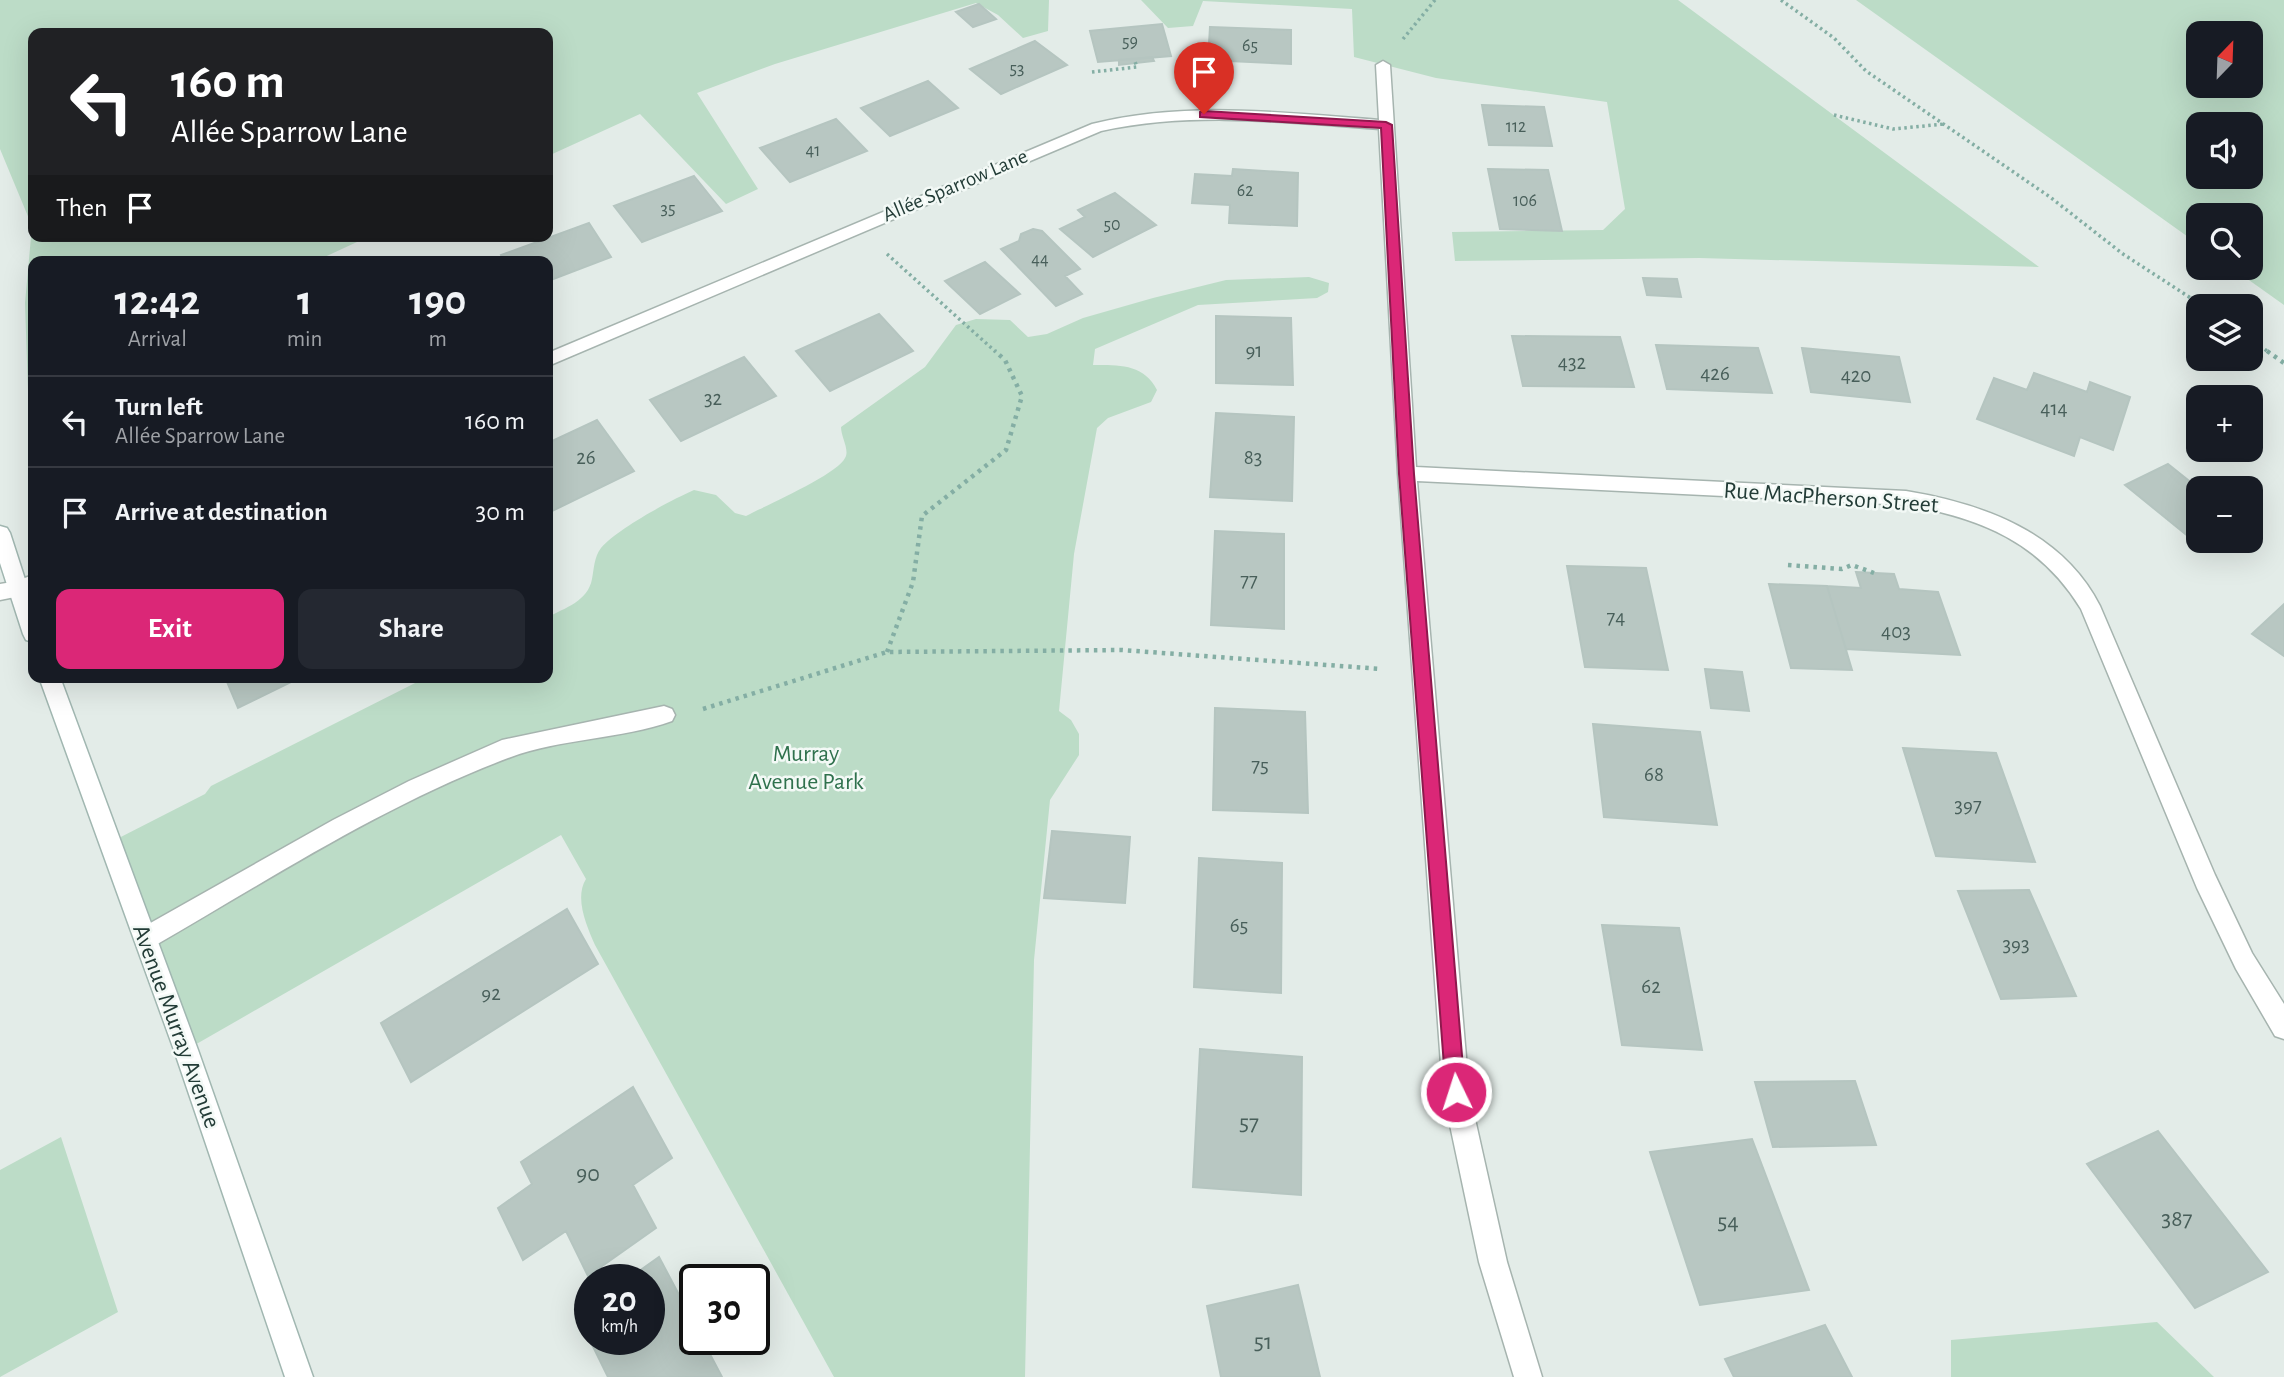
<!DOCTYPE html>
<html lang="en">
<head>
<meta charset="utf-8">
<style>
  :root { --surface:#171b24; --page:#242831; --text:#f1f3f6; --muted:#9ea1a6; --line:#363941; --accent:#db2777 }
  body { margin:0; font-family:"Alegreya Sans",sans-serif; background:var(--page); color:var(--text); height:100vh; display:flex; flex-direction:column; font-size:26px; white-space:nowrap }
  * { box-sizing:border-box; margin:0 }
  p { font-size:23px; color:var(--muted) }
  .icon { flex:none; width:38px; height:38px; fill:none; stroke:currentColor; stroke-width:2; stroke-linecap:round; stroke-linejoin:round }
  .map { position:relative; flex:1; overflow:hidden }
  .side { position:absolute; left:28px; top:256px; width:525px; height:427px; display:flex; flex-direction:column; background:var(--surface); border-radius:14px; box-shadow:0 7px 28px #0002 }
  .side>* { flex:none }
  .banner { position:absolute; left:28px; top:28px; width:525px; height:214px; border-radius:14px; box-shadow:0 7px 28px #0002; background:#202124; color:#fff; overflow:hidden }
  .needle { width:46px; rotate:23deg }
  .controls { position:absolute; left:2186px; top:21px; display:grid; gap:14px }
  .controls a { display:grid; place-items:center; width:77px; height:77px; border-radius:14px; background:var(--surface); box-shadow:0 7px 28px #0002; font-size:35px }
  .speed { position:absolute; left:574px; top:1264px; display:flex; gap:14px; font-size:35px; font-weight:700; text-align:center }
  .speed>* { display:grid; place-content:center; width:91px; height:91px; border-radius:50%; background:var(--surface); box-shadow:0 7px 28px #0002; line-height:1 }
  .speed small { font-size:18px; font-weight:400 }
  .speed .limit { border:4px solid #111; border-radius:10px; background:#fff; color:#111 }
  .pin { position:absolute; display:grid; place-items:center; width:60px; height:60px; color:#fff; margin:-72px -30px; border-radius:50% 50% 50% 0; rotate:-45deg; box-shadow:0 0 7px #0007 }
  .pin .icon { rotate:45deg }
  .me { position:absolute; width:77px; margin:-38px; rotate:356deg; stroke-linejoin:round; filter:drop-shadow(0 0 5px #0008) }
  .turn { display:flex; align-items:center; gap:24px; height:147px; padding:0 28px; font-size:32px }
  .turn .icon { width:91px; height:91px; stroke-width:2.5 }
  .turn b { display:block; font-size:49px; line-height:60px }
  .then { display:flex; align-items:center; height:66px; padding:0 28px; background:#0003; gap:14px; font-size:26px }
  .eta { display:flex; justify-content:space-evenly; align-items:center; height:119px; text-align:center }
  .eta b { font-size:42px; font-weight:700; line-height:49px }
  .primary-button { display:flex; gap:14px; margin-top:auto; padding:14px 28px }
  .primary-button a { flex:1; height:80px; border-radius:14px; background:var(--accent); color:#fff; font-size:28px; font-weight:700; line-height:80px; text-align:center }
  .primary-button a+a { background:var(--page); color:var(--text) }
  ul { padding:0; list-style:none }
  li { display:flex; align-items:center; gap:21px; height:91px; padding:0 28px; border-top:2px solid var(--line) }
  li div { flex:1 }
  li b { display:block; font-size:26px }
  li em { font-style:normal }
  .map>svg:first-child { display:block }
</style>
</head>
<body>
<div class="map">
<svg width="2284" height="1377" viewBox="0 0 2284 1377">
  <rect width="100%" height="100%" fill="#e3ece8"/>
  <path fill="#bcdcc7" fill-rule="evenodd" d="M0 0H1049L1048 31 1023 38 998 15 976 3 775 64 697 93 758 189 726 204 640 114 548 156V33H33V236H370L316 261H33V411L28 391 25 303 32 226 0 149Z
    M1141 0H1678L2039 267 1699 258 1455 261 1452 232 1603 230 1625 209 1607 102 1436 78 1354 57 1352 9 1203 1 1193 26 1168 28Z
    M1856 0H2284V305L2232 268H2250V215H2198V244ZM2198 33H2250V86H2198ZM2250 124V177H2198V124Z
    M1309 277 1329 283 1328 292 1317 298 1198 305 1095 349 1093 365C1119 365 1144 364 1157 390L1151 402 1108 418 1097 428 1074 554 1059 711 1071 720 1079 734V755L1050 800 1034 960 1025 1377H834L595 945C587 927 574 898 586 879L561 835 186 1050 111 842 205 794 211 786 427 677H548V617C565 608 588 601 592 579 594 569 594 557 601 548 617 529 671 500 694 490L716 495 735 513 746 516C765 506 838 474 845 458 850 450 841 437 841 427L925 367 956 325 976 319 1010 320 1028 337 1047 334 1083 318 1153 298 1226 280Z
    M61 1137 118 1312 0 1377V1170Z
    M2157 1322 2214 1377H1951V1340Z"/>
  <path fill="#b8c7c2" stroke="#b5c5c0" stroke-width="2" d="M979 4 996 19 973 27 956 12Z
    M1162 24 1171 56 1098 62 1090 31Z
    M1210 27 1291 30V64L1208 60Z
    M1035 41 1067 65 1001 94 970 69Z
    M1152 57 1154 61 1119 65V60Z
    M928 81 958 108 890 136 861 108Z
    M1482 105 1544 107 1552 146 1489 145Z
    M836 119 867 151 790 182 760 148Z
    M1233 169 1298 173 1297 226 1229 223 1230 205 1192 203 1195 174 1232 176Z
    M1488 169 1548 170 1562 231 1500 229Z
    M694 176 722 211 642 242 614 206Z
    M1115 193 1156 225 1093 257 1060 229 1085 217 1078 210Z
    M589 223 611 257 548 281V261H504L501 255Z
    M1033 229 1042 231 1080 269 1065 276 1082 294 1056 306 1001 249 1019 241 1021 234Z
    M985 262 1020 294 980 314 945 281Z
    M1643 278 1677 279 1681 297 1647 295Z
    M879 314 913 351 830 391 796 351Z
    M1216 316 1291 318 1293 385 1216 383Z
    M1512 336 1620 337 1634 387 1523 386Z
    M1656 345 1758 348 1772 393 1667 389Z
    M1802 348 1899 357 1910 402 1811 392Z
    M744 357 776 396 681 441 650 400Z
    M2034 373 2087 392 2090 382 2130 397 2113 450 2080 437 2074 456 1977 419 1994 378 2027 390Z
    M1216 413 1294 417 1292 501 1210 497Z
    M597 420 634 471 548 513V443Z
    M2168 464 2198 488V541H2208L2199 545 2125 485Z
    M1215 531 1284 534V629L1211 625Z
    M1567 566 1646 568 1668 670 1585 667Z
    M1856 572 1894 574 1899 589 1938 592 1960 655 1846 649 1827 586 1861 588Z
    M1769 584 1827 586 1852 670 1791 668Z
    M2284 604V656L2252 634Z
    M1705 669 1742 672 1749 711 1711 708Z
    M225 677H301L238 708Z
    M1215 708 1305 712 1308 813 1213 810Z
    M1593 724 1700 732 1717 825 1604 817Z
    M1903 748 1996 753 2035 862 1936 856Z
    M1052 831 1130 837 1125 903 1044 898Z
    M1199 858 1282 863 1281 993 1194 987Z
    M2029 890 2076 996 2001 999 1958 891Z
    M567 909 598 964 411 1082 381 1023Z
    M1602 925 1679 928 1702 1050 1622 1045Z
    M1200 1049 1302 1057 1301 1195 1193 1187Z
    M1855 1081 1876 1145 1773 1147 1755 1082Z
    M633 1087 672 1158 633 1185 656 1228 588 1276 566 1231 523 1260 498 1208 532 1184 521 1162Z
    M2158 1131 2268 1272 2195 1308 2087 1164Z
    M1752 1139 1809 1290 1700 1305 1650 1152Z
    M659 1257 695 1325V1339H702L722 1377H608L578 1316 590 1307V1339H649V1279H628Z
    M1298 1285 1320 1377H1221L1207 1306Z
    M1825 1325 1852 1377H1734L1725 1359Z"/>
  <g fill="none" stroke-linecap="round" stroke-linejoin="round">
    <defs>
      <path id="lane" d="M18 581 25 583 28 589 25 595 0 600V584Z
        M664 706 672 709 675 715 672 721C622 739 559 739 511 757 385 804 270 879 154 946L146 949 138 946 134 938 138 930 333 820 409 781 502 740Z"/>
      <path id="street" d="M1383 61 1390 65 1416 467 1906 491C1984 504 2062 532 2100 606L2215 875 2252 953 2284 1004V1039L2275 1036 2236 969 2197 888 2081 609C2040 542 1981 518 1906 505L1417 481 1469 1092 1507 1262 1542 1377H1514L1479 1262 1443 1092 1398 474 1379 129C1286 122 1194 111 1101 131L548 366V353L1092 124C1186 100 1283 113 1379 120L1376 65Z
        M33 575V591L18 597 11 595 8 589 11 583Z"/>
      <path id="secondary" d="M0 526 7 528 10 533 33 604V642L26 640 23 634 0 563Z
        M39 677H60L198 1050 313 1377H285L174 1050Z"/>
    </defs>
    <use href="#lane" stroke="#a6b4af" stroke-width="3"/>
    <use href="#street" stroke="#a6b4af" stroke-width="3"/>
    <use href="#secondary" stroke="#a1b7b1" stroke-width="3"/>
    <path stroke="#84aea4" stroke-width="3.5" stroke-dasharray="2.5 3.5" stroke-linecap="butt" d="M1781 0 1834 38 1866 71 2050 197 2123 254 2203 306
      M1403 39 1435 0
      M1092 72 1137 67 1134 59
      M1834 115 1893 129 1944 124
      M887 254 997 353
      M2250 339 2270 353"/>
    <path stroke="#84aea4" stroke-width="4.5" stroke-dasharray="3.5 5" stroke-linecap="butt" d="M2267 351 2284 363
      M1788 565 1842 569 1852 565 1874 573
      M887 652 913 582 922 516 1006 450 1022 396 1005 360 995 351
      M703 709 887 652 1122 650 1381 669"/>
    <use href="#lane" fill="#fff" fill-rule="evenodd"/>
    <use href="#street" fill="#fff" fill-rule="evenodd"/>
    <use href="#secondary" fill="#fff" fill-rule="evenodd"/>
  </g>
  <path fill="#db2777" stroke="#8e194d" stroke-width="2" d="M1204 111 1386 122 1392 125 1414 474 1465 1092 1462 1099 1456 1102 1449 1099 1446 1092 1399 474 1381 128 1200 117V112Z"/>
  <g text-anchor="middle" stroke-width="5" stroke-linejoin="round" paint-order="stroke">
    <g font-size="18" fill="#485f5a">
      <text x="1130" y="47">59</text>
      <text x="1250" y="51">65</text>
      <text x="1017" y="74">53</text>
      <text x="1516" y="132">112</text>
      <text x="813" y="156">41</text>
      <text x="1245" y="196">62</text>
      <text x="1525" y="206">106</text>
      <text x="668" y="214">35</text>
      <text x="1112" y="230">50</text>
      <text x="1040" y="265">44</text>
    </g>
    <g font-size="21" fill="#233c37" stroke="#f3f9f6">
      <text transform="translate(955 185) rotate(-23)" y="7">Allée Sparrow Lane</text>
    </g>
    <g font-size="21" fill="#485f5a">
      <text x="1254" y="357">91</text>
      <text x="1572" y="369">432</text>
      <text x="1715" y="380">426</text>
      <text x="1856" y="382">420</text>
      <text x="713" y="405">32</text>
      <text x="2054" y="415">414</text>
      <text x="586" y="464">26</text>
      <text x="1253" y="464">83</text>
      <text x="1249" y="587">77</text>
      <text x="1616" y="624">74</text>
      <text x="1896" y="638">403</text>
      <text x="1260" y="772">75</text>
      <text x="1654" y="781">68</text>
      <text x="1968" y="812">397</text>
      <text x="1239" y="932">65</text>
      <text x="2016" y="951">393</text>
      <text x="1651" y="993">62</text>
      <text x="491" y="1000">92</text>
    </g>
    <g font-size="24" fill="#233c37" stroke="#f3f9f6">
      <text transform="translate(1831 497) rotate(4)" y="8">Rue MacPherson Street</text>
      <text transform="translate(177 1026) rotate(70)" y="8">Avenue Murray Avenue</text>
    </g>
    <g font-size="24" fill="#2f714d" stroke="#f3f9f6">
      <text x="806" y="761">Murray<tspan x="806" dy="28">Avenue Park</tspan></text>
    </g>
    <g font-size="24" fill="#485f5a">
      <text x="1249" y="1130">57</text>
      <text x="588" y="1181">90</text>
      <text x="2177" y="1226">387</text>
      <text x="1728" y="1229">54</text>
      <text x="1263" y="1349">51</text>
    </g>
  </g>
</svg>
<div class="controls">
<a><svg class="needle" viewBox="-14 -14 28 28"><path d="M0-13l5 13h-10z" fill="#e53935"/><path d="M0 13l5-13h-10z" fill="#9ea1a6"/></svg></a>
<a><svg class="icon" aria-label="sound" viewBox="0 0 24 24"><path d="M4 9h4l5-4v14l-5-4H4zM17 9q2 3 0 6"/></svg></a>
<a><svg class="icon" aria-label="search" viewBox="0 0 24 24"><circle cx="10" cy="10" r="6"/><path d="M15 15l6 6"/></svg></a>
<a><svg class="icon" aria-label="layers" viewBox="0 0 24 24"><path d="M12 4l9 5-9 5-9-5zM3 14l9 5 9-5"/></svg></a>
<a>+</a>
<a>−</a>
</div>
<div class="speed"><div>20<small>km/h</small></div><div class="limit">30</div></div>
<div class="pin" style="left:1204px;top:114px;background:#d93025"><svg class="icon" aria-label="arrive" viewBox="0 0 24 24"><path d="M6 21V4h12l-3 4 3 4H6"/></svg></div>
<svg class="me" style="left:1456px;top:1092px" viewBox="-20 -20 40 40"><circle r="17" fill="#db2777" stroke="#fff" stroke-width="3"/><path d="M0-11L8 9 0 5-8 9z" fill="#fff"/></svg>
<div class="banner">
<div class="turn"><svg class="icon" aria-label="left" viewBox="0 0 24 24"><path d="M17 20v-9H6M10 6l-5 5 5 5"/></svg><div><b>160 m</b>Allée Sparrow Lane</div></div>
<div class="then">Then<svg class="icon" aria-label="arrive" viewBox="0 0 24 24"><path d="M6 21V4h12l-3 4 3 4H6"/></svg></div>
</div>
<section class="side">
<div class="eta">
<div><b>12:42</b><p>Arrival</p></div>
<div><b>1</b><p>min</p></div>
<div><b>190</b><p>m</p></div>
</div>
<ul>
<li><svg class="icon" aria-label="left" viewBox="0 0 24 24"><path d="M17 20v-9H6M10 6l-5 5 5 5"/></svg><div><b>Turn left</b><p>Allée Sparrow Lane</p></div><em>160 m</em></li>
<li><svg class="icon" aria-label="arrive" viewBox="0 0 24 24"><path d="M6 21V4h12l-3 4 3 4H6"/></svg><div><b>Arrive at destination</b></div><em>30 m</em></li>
</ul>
<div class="primary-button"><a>Exit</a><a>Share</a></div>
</section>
</div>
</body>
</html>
